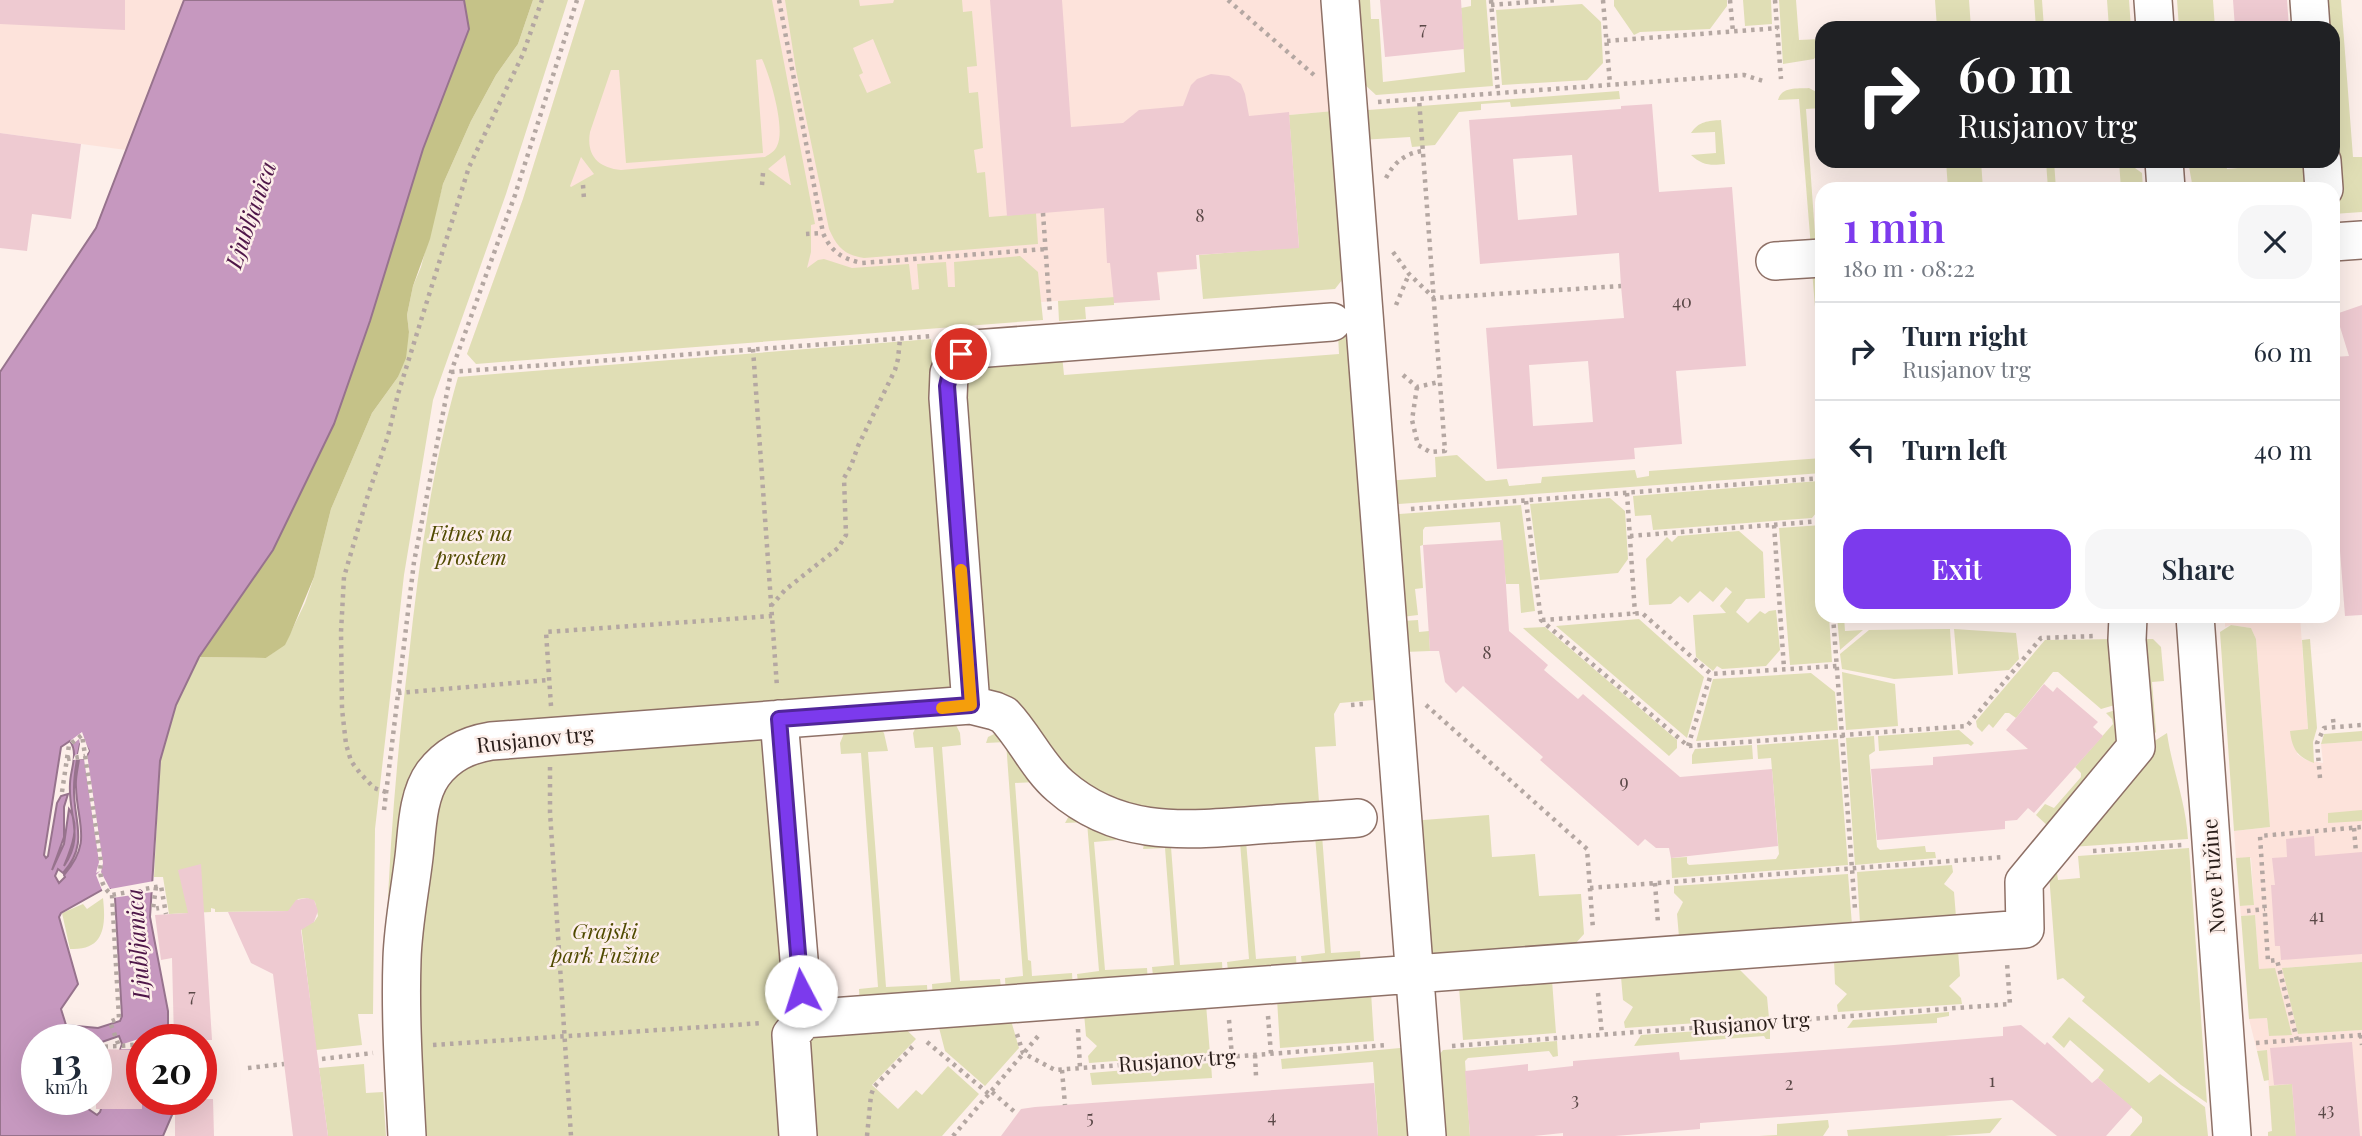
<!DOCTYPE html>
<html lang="en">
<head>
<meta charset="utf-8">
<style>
  :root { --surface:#fff; --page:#f6f6f7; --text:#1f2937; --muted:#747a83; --line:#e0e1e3; --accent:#7c3aed }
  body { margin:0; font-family:"Playfair Display",serif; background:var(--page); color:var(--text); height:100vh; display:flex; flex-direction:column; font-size:26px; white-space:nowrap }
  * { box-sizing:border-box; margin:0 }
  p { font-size:23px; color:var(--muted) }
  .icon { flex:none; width:38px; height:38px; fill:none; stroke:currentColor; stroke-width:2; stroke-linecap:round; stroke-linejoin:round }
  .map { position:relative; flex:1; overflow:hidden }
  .panel { position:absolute; left:1815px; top:182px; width:525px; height:441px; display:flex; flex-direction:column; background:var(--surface); border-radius:21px; box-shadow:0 7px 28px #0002 }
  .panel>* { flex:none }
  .hud { position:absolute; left:1815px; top:21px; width:525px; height:147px; border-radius:21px; box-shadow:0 7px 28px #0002; background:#202124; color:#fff; overflow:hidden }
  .speed { position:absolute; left:21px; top:1024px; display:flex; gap:14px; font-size:35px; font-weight:700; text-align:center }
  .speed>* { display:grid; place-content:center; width:91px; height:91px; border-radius:50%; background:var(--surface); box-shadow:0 7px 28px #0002; line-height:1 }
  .speed small { font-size:18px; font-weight:400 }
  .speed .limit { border:10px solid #d22; background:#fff; color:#111 }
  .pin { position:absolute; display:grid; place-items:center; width:60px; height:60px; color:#fff; margin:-30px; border:4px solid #fff; border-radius:50%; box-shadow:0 2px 7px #0007 }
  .me { position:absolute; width:77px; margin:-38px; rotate:355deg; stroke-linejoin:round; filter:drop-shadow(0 0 5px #0008) }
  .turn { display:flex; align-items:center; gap:24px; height:147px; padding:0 28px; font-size:32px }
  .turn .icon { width:91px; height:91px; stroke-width:2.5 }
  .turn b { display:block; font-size:49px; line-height:60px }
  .round { display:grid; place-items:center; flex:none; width:74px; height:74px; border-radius:21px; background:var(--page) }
  .summary { display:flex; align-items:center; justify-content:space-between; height:119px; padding:0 28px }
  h1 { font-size:42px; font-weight:600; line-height:52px; color:var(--accent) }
  .cta { display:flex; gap:14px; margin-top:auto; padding:14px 28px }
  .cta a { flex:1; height:80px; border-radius:21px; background:var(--accent); color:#fff; font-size:28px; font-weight:600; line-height:80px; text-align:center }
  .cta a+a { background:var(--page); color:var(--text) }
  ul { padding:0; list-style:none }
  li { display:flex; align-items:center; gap:21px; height:98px; padding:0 28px; border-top:2px solid var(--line) }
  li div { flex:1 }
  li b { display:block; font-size:26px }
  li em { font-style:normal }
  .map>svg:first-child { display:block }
</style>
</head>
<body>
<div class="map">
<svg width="2362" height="1136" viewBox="0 0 2362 1136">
  <rect width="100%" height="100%" fill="#fdefea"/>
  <path fill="#fde3db" d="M0 0H184L126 150 0 133Z
    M585 0H1327L1335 111 1289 115 1299 248 1196 255 1197 269 1157 273 1160 300 1113 297 1041 302V307L467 354 523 199Z
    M2225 616H2300L2308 730 2297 754 2306 760 2323 763 2321 744 2362 741V962L2283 968 2298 1034 2362 1030V1136H2268V1132L2272 1131 2266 1050 2257 1051 2249 1019 2267 1018 2269 1036 2292 1034 2259 970 2255 915 2241 916 2240 906 2254 905 2251 858H2236L2234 831 2270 827 2256 639 2251 628 2231 625 2225 627Z"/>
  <path fill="#e0deb5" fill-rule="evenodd" d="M533 0H568L506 194 433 400 404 575 375 829 373 1014H358L362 1045 316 1050 301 925 314 922 318 916 315 902 307 898 298 899 290 911 215 912V909L211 908V912L169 914 163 877H154L160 761 176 705 199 657 266 658 285 644 305 603 314 577 331 509 349 467 372 413 398 377 409 332 407 315 413 286 421 267 443 184 471 121 496 75 518 44Z
    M585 0H772L815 224 811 225V252L807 268 818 260 824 259 852 268 909 264 912 290 919 289 917 264 946 262 948 287H955L954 262 1020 256 1038 272 1043 320 476 364 467 354 523 199ZM762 59C770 76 786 129 777 146 775 151 770 154 765 157L621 170C598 168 586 155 590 132L611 70H619L626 163 763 153 756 60ZM785 155 791 185H790L768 169ZM581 157 594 174 571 187 570 186Z
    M785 0H859L860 6 893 3 894 0H962L963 12 972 11 977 66 967 67 969 93 978 92 983 148 974 150 977 173 985 172 989 217 1036 213 1038 244 864 258C844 255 837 247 829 229L796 70ZM873 39 891 83 867 93 859 75 863 73 853 48Z
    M1346 0H1370L1371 19H1379L1383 82 1465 72 1461 8 1471 6V0H1486L1493 86 1376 95 1352 73Z
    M1614 0H1727V6L1710 29 1640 32 1634 35 1614 6Z
    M1743 0H1771L1772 24 1745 26Z
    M1779 0H1796L1799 40 1820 39 1821 49 1814 59 1783 64Z
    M1935 0H1969L1971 28H1937Z
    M2034 0H2042L2044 28H2036Z
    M2107 0H2129L2131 28H2109Z
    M2177 0H2213L2215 28H2179Z
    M2316 0H2341L2353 157H2362V212L2333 214V28H2318Z
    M1582 4 1601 22 1603 63 1587 80 1502 85 1496 10Z
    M1809 88 1822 95V108L1806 109 1816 248H1811L1799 99 1778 100C1782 86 1797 89 1809 88Z
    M1619 91 1620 99 1511 107 1510 102 1481 104V110L1459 112 1435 145 1412 147 1410 137 1361 140 1386 481 1436 477 1435 457 1457 455 1486 481 1507 479 1509 486 1541 483 1542 477 1635 470 1637 478 1649 476V471L1822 458V473L1385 505 1356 125 1368 110Z
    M1334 111 1352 267 1335 289 1203 299 1199 255 1299 247 1289 115Z
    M1721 120 1725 164C1710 166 1702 165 1691 155L1716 153 1715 132 1691 133C1699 121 1708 121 1721 120Z
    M1946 161H1981L1983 189H1948Z
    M2046 161H2054L2056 189H2048Z
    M2119 161H2125L2142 173 2143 189H2121Z
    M2188 161H2226L2227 169 2316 161 2318 189H2193Z
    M1818 269 1822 318V393L1812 270Z
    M1114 297V305L1085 307 1086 319 1059 321 1058 301Z
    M1357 333 1385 699 1340 703 1334 714 1336 746 1315 747 1319 802 1341 800 1339 803 1195 815 1137 811 1077 780 1005 696 983 691 961 397 967 373 972 367 1062 355 1064 375 1339 354 1338 334Z
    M931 339 957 669 951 684 946 690 463 733 387 926C390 835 398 745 409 655 419 561 432 468 458 377Z
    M1819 481 1821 507 1812 518 1653 530 1651 515 1635 516 1633 496Z
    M1610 498 1625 511 1628 559 1618 573 1540 580 1530 504Z
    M1521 505 1535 611 1521 613 1519 584H1506L1500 522 1425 527 1423 530V545L1420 546 1423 588 1415 589 1418 615 1402 617 1386 515Z
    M1822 525V616H1829L1832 662 1790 665 1779 528Z
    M1739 531 1763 552 1765 598 1746 599 1736 612 1748 623 1760 611 1765 614 1769 611 1776 610 1780 650 1766 666 1722 669 1717 666 1713 671 1696 657 1693 615 1726 613 1720 606 1732 592 1726 587 1713 602 1700 591 1688 603 1680 596 1671 604 1649 605 1646 559 1667 537 1672 542 1678 536Z
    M1837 616H1844L1845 631 1863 630 1840 650Z
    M1639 619 1704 677 1687 738 1556 626Z
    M1418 620 1419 632 1429 631 1430 651 1405 652 1403 621Z
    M2231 625 2251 628 2256 639 2270 827 2234 831 2220 632Z
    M1545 627 1677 740V748L1669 756 1523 628Z
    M1950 629 1953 675 1894 679 1842 669 1840 654 1869 630Z
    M1954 629 2016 633 2019 659 2009 670 1958 674Z
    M2120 639 2125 702 2101 709 2058 672H2053L2016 718 2009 713H2005L1993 728 1989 724 1982 732 1977 727 1976 721 2045 640Z
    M2135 639H2153L2161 647 2164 681 2152 682 2156 732 2144 744Z
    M2310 639 2317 728 2313 742 2314 763C2297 757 2292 748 2290 731L2308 729 2302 640Z
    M1842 672 1895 684 1898 726 1846 730Z
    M1811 673 1835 692 1838 730 1696 741 1713 679Z
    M2125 707 2128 739 2049 827 2036 815 2045 804 2054 808 2081 777V773L2075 767 2113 724 2112 719 2106 713Z
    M955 723 960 733 961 745 942 747 960 981 1000 979 1002 996 933 1001 932 984 951 982 933 747 915 748 913 733 917 725Z
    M878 726 884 733 888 751 868 752 886 987 927 985 928 1002 860 1007 859 989 878 987 861 753 841 754 840 743 845 731Z
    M776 730 797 1011 778 1013 788 1136H424L417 981 437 796 465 761Z
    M1959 730 1974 743 1971 746 1968 744 1879 751 1878 736Z
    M2362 731V741L2321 744 2324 734Z
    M996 733 1001 735 1036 782 1015 783 1028 960 1031 961 1032 976 1072 973 1073 990 1006 996 1005 978 1023 976 1006 742 986 743 988 737Z
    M2167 733C2172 769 2186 802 2188 839L2071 847 2145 747Z
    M1874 736 1875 751 1869 755 1877 847 1880 850 1925 846 1926 852H1935L1936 858 1855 865 1846 738Z
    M1838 739 1848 865 1672 878 1671 858 1687 857V863L1689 865 1776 859 1779 854 1771 758 1758 759 1757 745Z
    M1752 745 1753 759 1692 764V755L1695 749Z
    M2362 810V821L2328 823V813Z
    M1070 814H1078L1112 831 1116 840 1094 842 1105 970 1147 968 1148 984 1079 990 1077 974 1099 971 1087 822 1065 823Z
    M1489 815 1492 857 1535 854 1539 896 1581 894 1584 934 1565 955 1441 964 1419 945 1410 821Z
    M1322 835 1331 953 1360 951 1361 969 1303 974 1301 956 1325 953 1315 836Z
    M1246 841 1256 959 1296 956 1297 974 1229 979 1227 962 1249 959 1240 842Z
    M1144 844 1192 845 1171 847 1180 965 1222 962 1223 980 1154 984 1152 967 1174 965 1165 848 1143 849Z
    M2189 848 2207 1103 2181 1085 2082 1001 2085 997 2063 978 2057 980 2049 874 2057 873 2058 880 2080 878 2078 856Z
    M2250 857 2254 905 2240 906 2236 858Z
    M1952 865 1953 872 1944 884 1954 892 1956 917 1860 924 1857 872Z
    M1848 874 1852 925 1679 937 1677 914 1683 902 1674 893V886Z
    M103 898C106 925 105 951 70 949L62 913 83 904 87 909Z
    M2255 915 2259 969 2275 968 2292 1035 2269 1036 2267 1018 2249 1019 2241 916Z
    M1958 950 1960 976 1949 986 1961 998 1962 1004 1838 1012 1837 1005 1847 994 1835 984 1834 960Z
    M2362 962V1030L2298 1034 2282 968Z
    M1737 967 1767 997 1769 1018 1625 1028 1624 1022 1633 1007 1623 1000 1621 977Z
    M1552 980 1556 1033 1463 1040 1459 987Z
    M1371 992 1374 1041 1280 1048 1277 999Z
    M1206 1004 1210 1054 1089 1063 1088 1056 1097 1046 1086 1036 1084 1013Z
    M1008 1010 1019 1048 985 1086 945 1051 936 1016Z
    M1949 1012V1016L1937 1018V1023L1847 1028 1853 1020Z
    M2069 1017 2149 1083 2160 1074 2205 1107 2208 1136H2130L2142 1122V1117L2098 1078 2104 1070 2070 1040 2064 1048 2052 1037Z
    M894 1018 916 1039 872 1085 898 1109 916 1090 922 1095 948 1066 979 1094 942 1136H807L801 1052 825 1023Z
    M1770 1026V1039H1766L1764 1036 1634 1046 1641 1035Z
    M1557 1041 1558 1056 1553 1057 1549 1051 1468 1058 1465 1061 1470 1136H1433L1428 1069 1443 1050Z
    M1411 1047 1418 1136H1378L1373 1062 1282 1069 1281 1059Z
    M2267 1050 2269 1080 2264 1081 2257 1051Z
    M1211 1063 1212 1078 1092 1085 1090 1073Z
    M364 1064 366 1093 383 1092 386 1136H328L319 1068Z
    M2292 1084 2296 1136H2268V1132L2272 1131 2269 1086Z
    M2002 1118 1990 1133 1945 1136H1848L1847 1130Z
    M1828 1120 1829 1127 1823 1136H1759L1777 1135V1124Z"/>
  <path fill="#c5c288" d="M464 0H533L518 44 496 75 471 121 443 184 430 239 413 286 407 315 409 332 406 358 398 377 372 413 349 467 331 509 314 577 290 635 285 645 266 658 199 657 273 550 334 424 370 321 423 149 469 29Z"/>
  <path fill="#c698bf" stroke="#97738d" stroke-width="2" fill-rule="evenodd" d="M184 0H464L469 29 423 149 370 321 334 424 273 550 199 657 176 705 160 761 150 917 168 1011V1039L142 1040V1099H174L175 1108 163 1136H0V372L96 228ZM70 741C79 754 70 770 70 784 68 816 85 836 64 866 71 849 81 826 69 809L64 844 52 870 64 837V807L68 794 61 796 57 803 48 856 46 858 44 855 61 747ZM84 742 89 751 86 758 79 759C78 768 75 778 76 787 77 824 93 842 64 875L65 877 59 883 55 876 58 869 63 873C90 843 73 821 74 788 74 774 77 758 80 744ZM110 889 115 898 122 1016 120 1021 98 1028 66 1025 61 1009 78 984 59 917 61 913 102 890ZM119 1036 122 1044 100 1112 97 1115 87 1108 84 1099H37V1040H96V1044Z"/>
  <path fill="#fdefea" d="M82 732 89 751 87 754 103 863 101 872 110 889 154 881 153 892 112 898 108 893 104 894 102 890 96 875 100 871 96 873 99 862 84 759 73 760 75 755 78 754 80 744 79 739 73 744 70 741Z
    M167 1030 168 1039 142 1040V1049H121L123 1044Z"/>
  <path fill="#eecad1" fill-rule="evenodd" d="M0 0H125V30L0 24Z
    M990 0H1062L1071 127 1123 123 1139 110 1183 106 1191 85 1197 79 1211 74 1229 76 1241 84 1245 94 1249 116 1289 112 1299 248 1196 255 1197 269 1157 272 1160 300 1114 303 1110 263H1107L1104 208 1007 216Z
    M1380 0H1461L1464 49 1385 57Z
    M2233 0H2287L2289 28H2235Z
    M1652 104 1659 192 1732 187 1746 366 1676 371 1682 444 1634 448 1635 459 1497 469 1486 328 1624 318 1621 286 1619 253 1480 264 1469 120 1621 109V106ZM1572 155 1577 215 1518 220 1513 159ZM1588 361 1593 422 1533 426 1529 365Z
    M0 133 81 144 71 219 32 214 27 251 0 248Z
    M2362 305V615L2345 616 2333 460V357L2349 356 2336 314Z
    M1503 540 1509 631 1548 665 1544 670 1578 699 1583 694 1680 777 1772 769 1778 846 1671 858 1669 848H1656L1645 839 1638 846 1540 760 1543 757 1463 686 1456 693 1445 682 1439 651H1430L1423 545Z
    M2044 684 2053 692 2057 687 2098 722 2093 727 2103 736 2034 813 2028 808 2017 820 2005 821V829L1877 840 1871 769 1933 765V757L2028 749 2006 730Z
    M2314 836 2315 856 2362 852V954L2281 960 2280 946H2275L2271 885H2275L2272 858 2287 857 2286 839Z
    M201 864 212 1040H174L172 958 161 960 155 915 188 913 178 870Z
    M307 898 314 900 318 911 314 922 301 930 328 1136H293L273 974 251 963 228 912 288 911 296 900Z
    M2021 1025 2045 1045 2047 1042 2092 1083 2098 1078 2132 1107 2106 1136H2057L2012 1100 1700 1123V1129L1615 1136H1563V1133L1534 1136H1470L1465 1071 1528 1064V1071L1573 1066V1061L1679 1052 1680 1060 1894 1045 2003 1036V1027Z
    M2352 1042 2360 1136H2296L2292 1084 2274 1085 2270 1048Z
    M96 1049 142 1050V1109H96Z
    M1374 1083 1378 1136H1001L1021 1109 1035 1107Z
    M175 1099H213L214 1136H175Z"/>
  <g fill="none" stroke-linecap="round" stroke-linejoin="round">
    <defs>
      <path id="minor" d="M1340 0 1427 1136
        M2153 0 2155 28
        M2309 0 2311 28
        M2164 161 2166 189
        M2322 161 2324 189
        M2333 242 2362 240
        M1775 261 1822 258
        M2195 616 2232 1136
        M971 705 948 398 949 373 955 358 974 349 1332 322
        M779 719 804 1019
        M407 1136C404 1077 400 1018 402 959 403 925 410 891 414 857 417 832 417 796 433 774 448 754 467 745 491 741L971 705 995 711 1004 715C1025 737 1037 766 1060 786 1116 835 1177 831 1246 826 1283 823 1321 821 1358 818
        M798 1136 791 1035 804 1019 2025 929 2024 882 2136 747 2127 640 2128 617"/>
    </defs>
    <use href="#minor" stroke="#8e7066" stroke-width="40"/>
    <path stroke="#b4a7a2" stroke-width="4.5" stroke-dasharray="3.5 5" stroke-linecap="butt" d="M779 0 823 233C831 252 843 259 862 263L1046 249
      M1228 0 1314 75
      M1491 0 1498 93
      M1603 0 1610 84
      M1730 0 1733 32
      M1775 0 1781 79
      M1491 5 1556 0
      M1607 41 1778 28
      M1378 102 1744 75 1763 81
      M1386 178C1394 162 1406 153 1423 151
      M583 185 584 199
      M762 185 763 173
      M1043 213 1050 313
      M806 234 823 233
      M1393 252 1409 274 1434 298 1621 286
      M1396 305 1409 274
      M753 349 777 687
      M451 372 933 336
      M1403 375 1417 387 1439 382
      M1417 387 1412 420 1418 445 1430 452 1445 451 1419 99
      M1627 493 1635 614
      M1526 501 1541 620 1688 746 1967 726 2041 638 2095 636
      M1411 509 1822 478
      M1774 525 1784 668
      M1630 536 1822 521
      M771 606 785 590 838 548 846 535 844 478 851 466 858 446 895 370 898 359 900 339
      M1833 616 1855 909
      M1542 620 1642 613 1711 674 1837 666
      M398 693 549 680
      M1351 705 1364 704
      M1426 705 1587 849 1593 929
      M551 706 546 632 772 616
      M2333 719 2334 727
      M1688 746 1711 674
      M67 759 85 756
      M550 767V812L571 1136
      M2320 778 2317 743 2324 728 2362 725
      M62 792 69 745 82 735 101 862C99 874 101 887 112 895L161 886 166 914
      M386 792 374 788 360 773 351 761 346 744 342 709 341 632 344 577 367 498 388 436 398 394 469 167 523 54 542 0
      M384 810 414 562 451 372 515 195 577 0
      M2354 828 2356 853
      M2093 851 2182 845
      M1655 883 1658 923
      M156 887 153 909 159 908
      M1590 888 2004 857
      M112 895 119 1018 110 1022 119 1046 142 1044
      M2247 911 2265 909
      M1598 993 1602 1035
      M1268 1016 1271 1054
      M1229 1020 1232 1057
      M1078 1029 1080 1068
      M1017 1034 1023 1053 1055 1070 1387 1045
      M2361 1035 2362 1045
      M2297 1040 2277 960 2268 961 2260 836 2362 827
      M927 1042 989 1094
      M2256 1043 2362 1035
      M433 1045 763 1023
      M1452 1046 2010 1004 2007 963
      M96 1047 119 1046
      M1255 1055 1256 1076
      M322 1059 373 1053
      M248 1068 284 1064
      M1062 1070 1065 1105
      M992 1092 1017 1114
      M88 1099V1102
      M867 1136 871 1095 874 1087 916 1043
      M953 1136 1039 1035"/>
    <use href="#minor" stroke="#fff" stroke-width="37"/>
  </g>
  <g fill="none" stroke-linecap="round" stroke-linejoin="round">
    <defs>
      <path id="route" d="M801 991 779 719 971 705 947 386 952 364 961 354"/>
    </defs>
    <use href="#route" stroke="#51269a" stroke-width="18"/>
    <use href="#route" stroke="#7c3aed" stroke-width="12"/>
    <path stroke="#f59e0b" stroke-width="12" d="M942 708 971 705 961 570"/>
  </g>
  <g text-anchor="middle" stroke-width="5" stroke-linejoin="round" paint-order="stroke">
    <g font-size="18" fill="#5a4847">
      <text x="1423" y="35">7</text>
      <text x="1200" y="222">8</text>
      <text x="1682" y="308">40</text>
      <text x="1487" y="659">8</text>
      <text x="1624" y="788">9</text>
      <text x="2317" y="922">41</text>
      <text x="192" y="1002">7</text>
      <text x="1992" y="1087">1</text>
      <text x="1789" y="1090">2</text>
      <text x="1575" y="1106">3</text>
      <text x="2326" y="1116">43</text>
      <text x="1272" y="1123">4</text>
      <text x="1090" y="1124">5</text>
    </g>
    <g font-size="21" font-style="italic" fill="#504a01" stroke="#fdefea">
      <text x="471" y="541">Fitnes na<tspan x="471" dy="24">prostem</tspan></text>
      <text x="605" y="939">Grajski<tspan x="605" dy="24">park Fužine</tspan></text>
    </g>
    <g font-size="21" fill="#291d19" stroke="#fdefea">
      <text transform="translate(535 740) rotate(-6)" y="7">Rusjanov trg</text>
      <text transform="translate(2214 876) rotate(-94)" y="7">Nove Fužine</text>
      <text transform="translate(1751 1024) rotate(-4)" y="7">Rusjanov trg</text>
      <text transform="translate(1177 1061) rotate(-4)" y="7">Rusjanov trg</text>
    </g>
    <g font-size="23" font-style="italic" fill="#4e1648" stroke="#fdefea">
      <text transform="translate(251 215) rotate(-71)" y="8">Ljubljanica</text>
      <text transform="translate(138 944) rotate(-94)" y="8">Ljubljanica</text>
    </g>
  </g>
</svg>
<div class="speed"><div>13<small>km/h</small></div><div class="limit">20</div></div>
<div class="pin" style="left:961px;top:354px;background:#d93025"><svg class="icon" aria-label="arrive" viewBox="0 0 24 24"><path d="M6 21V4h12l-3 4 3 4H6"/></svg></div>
<svg class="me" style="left:801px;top:991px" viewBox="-20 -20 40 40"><circle r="19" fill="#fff"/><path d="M0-13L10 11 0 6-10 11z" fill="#7c3aed"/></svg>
<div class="hud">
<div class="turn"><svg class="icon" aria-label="right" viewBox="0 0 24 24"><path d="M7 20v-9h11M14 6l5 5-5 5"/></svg><div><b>60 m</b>Rusjanov trg</div></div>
</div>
<section class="panel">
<div class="summary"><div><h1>1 min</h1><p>180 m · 08:22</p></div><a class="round"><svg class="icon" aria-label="close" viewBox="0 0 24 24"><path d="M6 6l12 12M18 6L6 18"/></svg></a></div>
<ul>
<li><svg class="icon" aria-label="right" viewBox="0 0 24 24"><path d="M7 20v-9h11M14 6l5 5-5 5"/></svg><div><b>Turn right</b><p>Rusjanov trg</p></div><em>60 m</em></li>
<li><svg class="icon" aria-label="left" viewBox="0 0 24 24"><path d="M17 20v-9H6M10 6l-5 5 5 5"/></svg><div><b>Turn left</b></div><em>40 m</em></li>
</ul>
<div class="cta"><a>Exit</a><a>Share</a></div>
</section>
</div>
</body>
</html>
